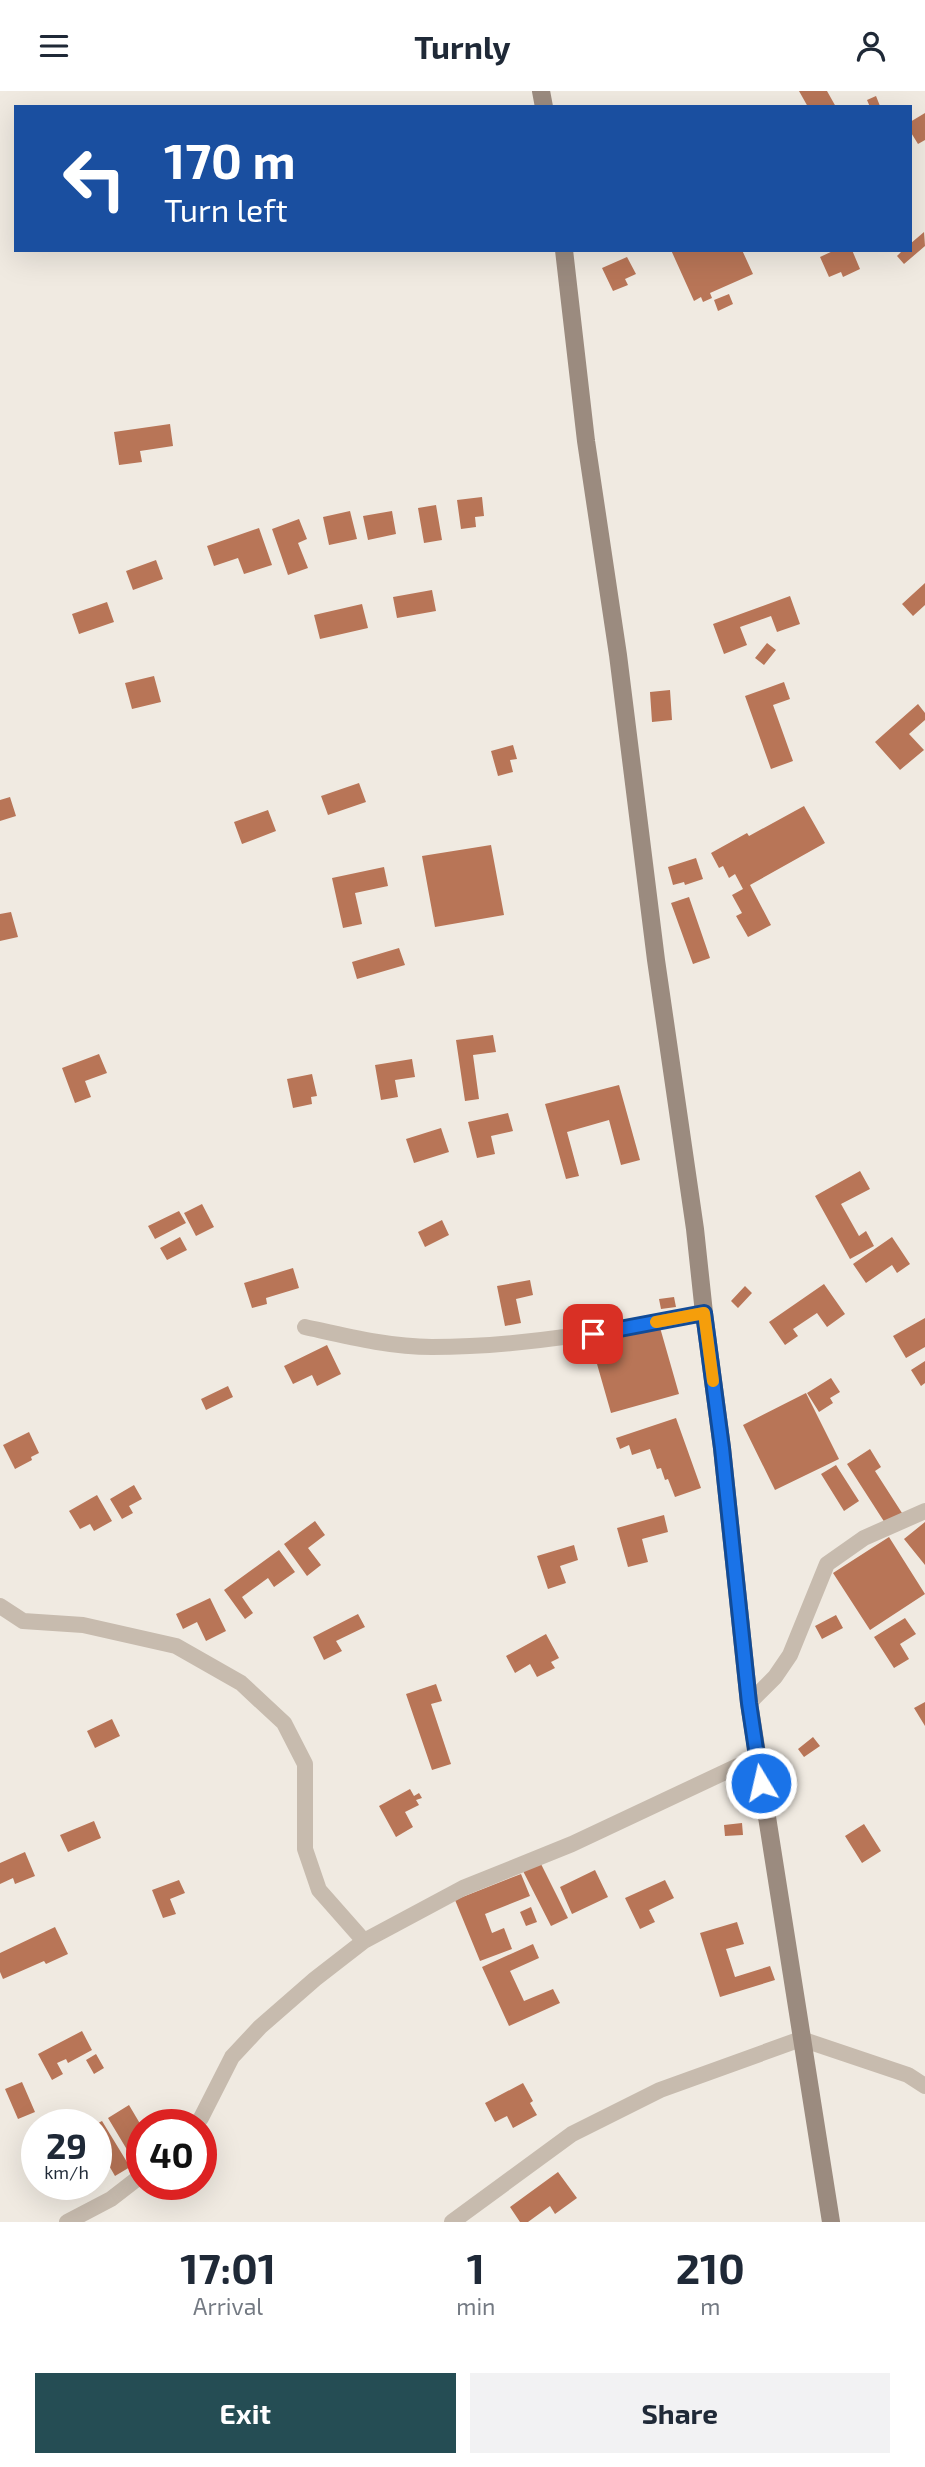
<!DOCTYPE html>
<html lang="en">
<head>
<meta charset="utf-8">
<style>
  :root { --surface:#fff; --page:#f2f2f3; --text:#1f2937; --muted:#747a83; --accent:#254d54 }
  body { margin:0; font-family:"Exo 2",sans-serif; background:var(--page); color:var(--text); height:100vh; display:flex; flex-direction:column; font-size:26px; white-space:nowrap }
  * { box-sizing:border-box; margin:0 }
  p { font-size:23px; color:var(--muted) }
  .icon { flex:none; width:38px; height:38px; fill:none; stroke:currentColor; stroke-width:2; stroke-linecap:round; stroke-linejoin:round }
  .map { position:relative; height:2131px; overflow:hidden }
  .panel { display:flex; flex-direction:column; background:var(--surface); flex:1 }
  .panel>* { flex:none }
  .hud { position:absolute; left:14px; top:14px; width:898px; height:147px; border-radius:0px; box-shadow:0 7px 28px #0002; background:#1a4fa0; color:#fff; overflow:hidden }
  .speed { position:absolute; left:21px; top:2018px; display:flex; gap:14px; font-size:35px; font-weight:700; text-align:center }
  .speed>* { display:grid; place-content:center; width:91px; height:91px; border-radius:50%; background:var(--surface); box-shadow:0 7px 28px #0002; line-height:1 }
  .speed small { font-size:18px; font-weight:400 }
  .speed .limit { border:10px solid #d22; background:#fff; color:#111 }
  .pin { position:absolute; display:grid; place-items:center; width:60px; height:60px; color:#fff; margin:-30px; border-radius:14px; box-shadow:0 4px 10px #0006 }
  .me { position:absolute; width:77px; margin:-38px; rotate:351deg; stroke-linejoin:round; filter:drop-shadow(0 0 5px #0008) }
  .turn { display:flex; align-items:center; gap:24px; height:147px; padding:0 35px; font-size:32px }
  .turn .icon { width:91px; height:91px; stroke-width:2.5 }
  .turn b { display:block; font-size:49px; line-height:60px }
  .eta { display:flex; justify-content:space-evenly; align-items:center; height:119px; text-align:center }
  .eta b { font-size:42px; font-weight:700; line-height:49px }
  .button { display:flex; gap:14px; margin-top:auto; padding:14px 35px }
  .button a { flex:1; height:80px; border-radius:0px; background:var(--accent); color:#fff; font-size:28px; font-weight:700; line-height:80px; text-align:center }
  .button a+a { background:var(--page); color:var(--text) }
  header { display:flex; justify-content:space-between; align-items:center; height:91px; padding:0 35px; background:var(--surface); font-size:32px; font-weight:700 }
  .map>svg:first-child { display:block }
</style>
</head>
<body>
<header><svg class="icon" aria-label="menu" viewBox="0 0 24 24"><path d="M4 6h16M4 12h16M4 18h16"/></svg>Turnly<svg class="icon" aria-label="person" viewBox="0 0 24 24"><circle cx="12" cy="8" r="4"/><path d="M4 21q1-7 8-7t8 7"/></svg></header>
<div class="map">
<svg width="925" height="2131" viewBox="0 0 925 2131">
  <rect width="100%" height="100%" fill="#f0eae1"/>
  <path fill="#b87557" d="M799 0H827L836 16H808Z
    M876 5 880 15 870 16 867 9Z
    M925 22V49L918 53 910 40V31Z
    M924 141 925 155 904 173 897 165 903 159H910V153Z
    M671 159H742L753 183 710 202 712 207 703 211 701 206 694 210Z
    M835 159H852L860 178 843 186 841 181 829 186 820 166Z
    M627 166 636 183 625 188 628 194 613 200 602 177Z
    M729 203 733 213 718 220 714 209Z
    M170 333 173 355 140 360 142 371 119 374 114 341Z
    M482 406 484 425 475 426 476 436 461 438 457 409Z
    M436 414 442 449 424 452 418 417Z
    M350 420 357 448 329 454 323 426Z
    M392 420 396 443 368 449 363 425Z
    M299 428 307 448 298 452 308 477 288 484 272 438Z
    M259 437 272 474 244 483 238 467 214 475 207 455Z
    M156 469 163 488 133 499 126 480Z
    M925 492V514L913 525 902 513Z
    M432 499 436 520 397 527 393 506Z
    M790 505 800 533 777 541 771 525 740 536 747 554 724 563 713 533Z
    M107 511 114 531 79 543 72 523Z
    M362 513 368 537 320 548 314 524Z
    M767 552 776 559 764 574 755 567Z
    M154 585 161 611 132 618 125 592Z
    M784 591 790 608 773 614 793 670 771 678 745 605Z
    M670 599 672 629 652 631 650 601Z
    M918 613 925 622V629L909 643 924 659 900 679 875 651Z
    M513 654 517 668 510 669 513 681 498 685 491 660Z
    M359 692 366 711 328 724 321 705Z
    M10 706 16 725 0 730V709Z
    M804 715 825 752 750 794 771 834 748 846 736 825 742 822 732 804 743 798 735 783 729 787 723 775 719 777 711 762 747 742 749 745Z
    M268 719 276 740 242 753 234 731Z
    M491 754 504 824 435 836 422 765Z
    M696 767 703 788 685 794 684 791 673 794 668 776Z
    M384 776 388 795 355 802 362 833 343 837 332 787Z
    M689 806 710 867 693 873 671 812Z
    M11 821 18 846 0 850V823Z
    M399 857 405 874 357 888 352 871Z
    M493 944 496 961 473 964 479 1008 465 1010 456 949Z
    M99 963 107 982 85 990 91 1006 75 1012 62 977Z
    M412 968 415 986 395 989 398 1006 381 1009 375 974Z
    M312 983 317 1005 311 1006 312 1013 293 1017 287 988Z
    M619 994 640 1069 621 1074 609 1029 567 1041 579 1085 566 1088 545 1013Z
    M508 1022 513 1040 491 1045 495 1063 477 1067 468 1031Z
    M441 1037 449 1061 414 1072 406 1048Z
    M860 1080 870 1098 841 1113 859 1145 866 1140 874 1155 850 1168 815 1105Z
    M202 1113 214 1136 196 1145 184 1122Z
    M179 1120 186 1132 155 1148 148 1135Z
    M442 1129 449 1144 425 1156 418 1141Z
    M180 1146 187 1159 167 1169 160 1157Z
    M892 1146 910 1173 897 1182 892 1174 866 1192 853 1173Z
    M293 1177 299 1197 266 1207 267 1213 252 1217 244 1192Z
    M530 1189 533 1204 516 1208 521 1232 505 1235 497 1195Z
    M824 1193 845 1223 827 1236 817 1222 793 1238 798 1245 785 1254 769 1231Z
    M745 1195 752 1202 738 1217 731 1210Z
    M674 1206 676 1216 661 1218 659 1208Z
    M925 1227V1256L906 1267 893 1245Z
    M659 1233 679 1303 611 1322 591 1252Z
    M327 1254 341 1283 317 1295 312 1284 293 1293 284 1275Z
    M925 1270V1292L921 1295 911 1279Z
    M831 1287 840 1301 830 1307 833 1312 819 1321 807 1302Z
    M228 1295 233 1306 206 1319 201 1308Z
    M806 1302 839 1368 775 1399 743 1334Z
    M676 1327 701 1397 675 1406 668 1388 665 1389 661 1377 657 1378 650 1358 632 1364 629 1354 620 1358 616 1347Z
    M29 1341 39 1362 31 1366 32 1369 15 1378 3 1354Z
    M870 1358 881 1376 875 1380 902 1422 885 1432 847 1373Z
    M836 1374 859 1410 844 1420 821 1383Z
    M134 1394 142 1408 129 1415 133 1422 122 1428 110 1408Z
    M97 1404 112 1430 94 1440 90 1433 80 1438 69 1420Z
    M664 1424 668 1441 642 1448 648 1471 628 1476 617 1437Z
    M315 1430 325 1444 308 1457 321 1474 307 1485 284 1453Z
    M925 1431V1474L904 1448Z
    M889 1446 925 1503 870 1539 833 1482Z
    M574 1454 578 1469 560 1475 566 1492 548 1498 537 1465Z
    M279 1459 295 1481 274 1496 268 1487 242 1506 253 1522 245 1528 224 1499Z
    M210 1507 226 1540 206 1550 197 1531 183 1538 176 1523Z
    M358 1523 365 1536 336 1550 342 1560 324 1569 313 1546Z
    M836 1524 843 1537 822 1548 815 1535Z
    M905 1527 916 1543 900 1553 909 1568 894 1577 874 1546Z
    M546 1543 559 1567 551 1571 555 1577 537 1586 530 1573 515 1582 506 1565Z
    M436 1593 442 1610 431 1613 451 1673 432 1679 406 1603Z
    M925 1611V1635L914 1617Z
    M112 1628 120 1645 95 1657 87 1640Z
    M813 1646 820 1655 804 1666 798 1658Z
    M410 1698 414 1705 419 1702 422 1707 416 1709 419 1714 405 1721 413 1736 396 1746 379 1715Z
    M94 1730 101 1747 68 1761 60 1744Z
    M742 1732 743 1744 725 1745 724 1734Z
    M864 1733 881 1760 862 1772 845 1745Z
    M25 1761 35 1785 15 1793 13 1787 0 1793V1772Z
    M540 1771 568 1827 551 1835 523 1780Z
    M595 1779 608 1806 572 1823 560 1796Z
    M521 1783 530 1805 485 1823 492 1842 504 1837 512 1858 480 1870 455 1809Z
    M179 1789 185 1802 170 1808 176 1823 163 1827 152 1799Z
    M665 1789 674 1807 649 1819 655 1831 640 1838 625 1807Z
    M531 1816 537 1831 526 1835 520 1821Z
    M737 1831 744 1853 726 1858 735 1886 770 1875 775 1889 720 1906 700 1842Z
    M55 1836 68 1863 46 1873 44 1870 3 1888 0 1881V1862Z
    M533 1853 539 1867 510 1880 524 1910 553 1898 560 1912 509 1935 482 1876Z
    M82 1940 92 1959 68 1972 66 1968 57 1972 63 1983 52 1989 38 1963Z
    M96 1963 104 1977 94 1983 86 1969Z
    M22 1991 35 2021 18 2028 5 1998Z
    M523 1992 533 2010 530 2012 537 2024 513 2037 507 2025 495 2031 485 2012Z
    M129 2014 142 2036V2067L135 2072 108 2027Z
    M102 2030 130 2076 115 2085 96 2052V2033Z
    M558 2081 577 2107 555 2123 550 2115 528 2131H520L510 2116Z"/>
  <g fill="none" stroke-linecap="round" stroke-linejoin="round">
    <path stroke="#c7bbae" stroke-width="16" d="M305 1236C346 1245 389 1256 432 1256 524 1256 614 1239 704 1222
      M0 1515 23 1530 83 1534 176 1555 241 1592 284 1632 305 1673V1758L319 1799 364 1850
      M749 1612 775 1586 790 1564 827 1473 864 1447 925 1420
      M195 2034 201 2027 232 1966 260 1936 315 1888 364 1850 463 1797 572 1753 757 1666
      M67 2131 111 2108 142 2084
      M452 2131 572 2043 660 1999 801 1948 908 1984 925 1995"/>
    <path stroke="#9b8b7f" stroke-width="18" d="M541 0 544 16
      M564 159 586 350 618 564 656 869 695 1138 704 1222 722 1357 749 1612 831 2131"/>
  </g>
  <g fill="none" stroke-linecap="round" stroke-linejoin="round">
    <defs>
      <path id="route" d="M593 1243 704 1222 722 1357 749 1612 761 1692"/>
    </defs>
    <use href="#route" stroke="#114b97" stroke-width="18"/>
    <use href="#route" stroke="#1a73e8" stroke-width="12"/>
    <path stroke="#f59e0b" stroke-width="12" d="M656 1231 704 1222 713 1290"/>
  </g>
</svg>
<div class="speed"><div>29<small>km/h</small></div><div class="limit">40</div></div>
<div class="pin" style="left:593px;top:1243px;background:#d93025"><svg class="icon" aria-label="arrive" viewBox="0 0 24 24"><path d="M6 21V4h12l-3 4 3 4H6"/></svg></div>
<svg class="me" style="left:761px;top:1692px" viewBox="-20 -20 40 40"><circle r="17" fill="#1a73e8" stroke="#fff" stroke-width="3"/><path d="M0-11L8 9 0 5-8 9z" fill="#fff"/></svg>
<div class="hud">
<div class="turn"><svg class="icon" aria-label="left" viewBox="0 0 24 24"><path d="M17 20v-9H6M10 6l-5 5 5 5"/></svg><div><b>170 m</b>Turn left</div></div>
</div>
</div>
<section class="panel">
<div class="eta">
<div><b>17:01</b><p>Arrival</p></div>
<div><b>1</b><p>min</p></div>
<div><b>210</b><p>m</p></div>
</div>
<div class="button"><a>Exit</a><a>Share</a></div>
</section>
</body>
</html>
